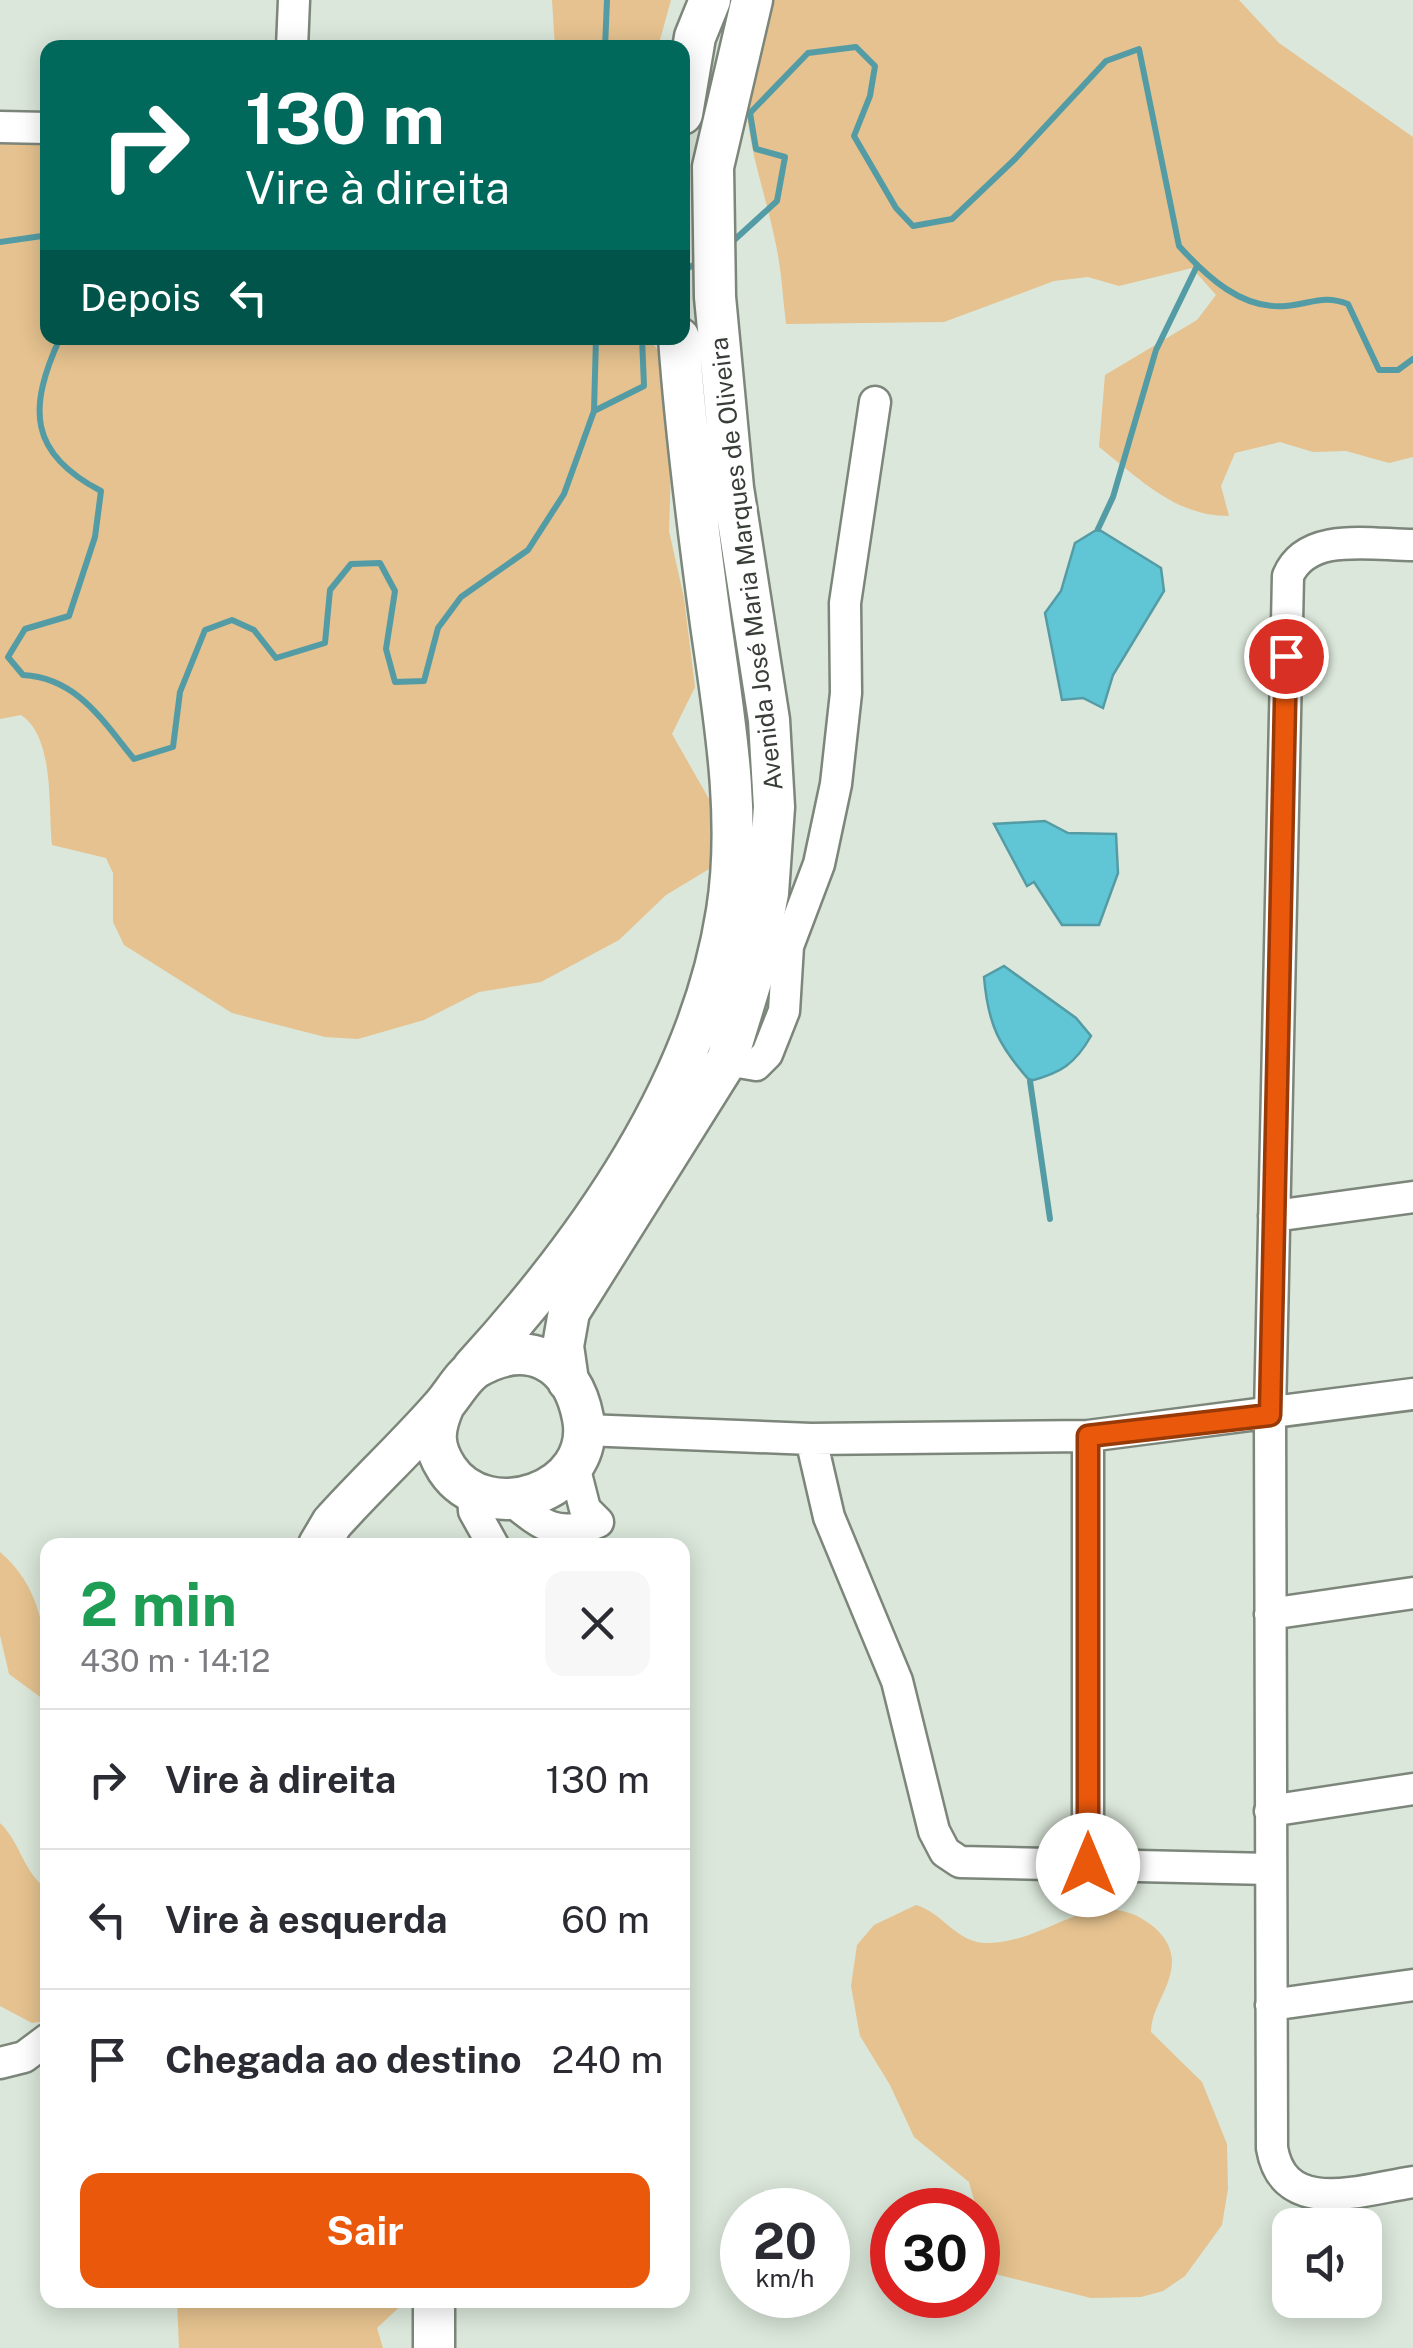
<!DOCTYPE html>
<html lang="pt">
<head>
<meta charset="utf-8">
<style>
  :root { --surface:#fff; --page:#f7f7f7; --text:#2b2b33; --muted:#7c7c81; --line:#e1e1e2; --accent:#ea580c }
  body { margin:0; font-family:"Public Sans",sans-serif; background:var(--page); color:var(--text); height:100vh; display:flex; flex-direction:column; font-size:38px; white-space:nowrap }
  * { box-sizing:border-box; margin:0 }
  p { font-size:32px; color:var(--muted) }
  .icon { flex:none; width:55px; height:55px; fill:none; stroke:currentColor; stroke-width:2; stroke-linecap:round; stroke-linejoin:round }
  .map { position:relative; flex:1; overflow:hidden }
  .panel { position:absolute; left:40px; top:1538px; width:650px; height:770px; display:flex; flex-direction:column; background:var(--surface); border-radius:20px; box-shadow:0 5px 25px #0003 }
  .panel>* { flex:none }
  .top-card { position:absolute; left:40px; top:40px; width:650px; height:305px; border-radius:20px; box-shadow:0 5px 25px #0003; background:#00695c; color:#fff; overflow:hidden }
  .controls { position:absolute; left:1272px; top:2208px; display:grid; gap:20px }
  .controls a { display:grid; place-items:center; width:110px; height:110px; border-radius:20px; background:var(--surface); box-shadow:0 5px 25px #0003; font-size:50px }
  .speed { position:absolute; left:720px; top:2188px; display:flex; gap:20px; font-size:50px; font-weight:700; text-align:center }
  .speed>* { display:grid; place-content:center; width:130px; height:130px; border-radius:50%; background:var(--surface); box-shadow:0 5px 25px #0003; line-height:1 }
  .speed small { font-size:25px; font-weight:400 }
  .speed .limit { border:15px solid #d22; background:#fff; color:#111 }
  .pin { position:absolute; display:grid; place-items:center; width:85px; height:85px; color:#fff; margin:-42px; border:5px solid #fff; border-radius:50%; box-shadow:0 2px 10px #0007 }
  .me { position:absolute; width:110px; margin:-55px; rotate:0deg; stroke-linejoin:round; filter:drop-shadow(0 0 8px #0008) }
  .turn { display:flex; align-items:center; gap:35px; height:210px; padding:0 40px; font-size:45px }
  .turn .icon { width:130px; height:130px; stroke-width:2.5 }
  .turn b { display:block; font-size:70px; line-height:85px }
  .then { display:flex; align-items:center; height:95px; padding:0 40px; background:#0003; gap:20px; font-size:38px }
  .round { display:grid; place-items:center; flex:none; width:105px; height:105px; border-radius:20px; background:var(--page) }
  .summary { display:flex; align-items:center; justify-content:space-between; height:170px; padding:0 40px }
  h1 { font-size:60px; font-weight:700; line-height:75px; color:#1e9e55 }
  .primary-button { display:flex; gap:20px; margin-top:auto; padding:20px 40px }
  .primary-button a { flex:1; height:115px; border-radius:20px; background:var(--accent); color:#fff; font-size:40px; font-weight:700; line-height:115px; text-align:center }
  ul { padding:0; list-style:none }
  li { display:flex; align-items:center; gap:30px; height:140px; padding:0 40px; border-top:2px solid var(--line) }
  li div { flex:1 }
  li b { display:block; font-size:38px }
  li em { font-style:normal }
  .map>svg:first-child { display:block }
</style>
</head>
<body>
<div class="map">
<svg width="1413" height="2348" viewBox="0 0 1413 2348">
  <rect width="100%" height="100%" fill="#dbe7da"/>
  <path fill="#e5c28f" d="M552 0H671L658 47 555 48Z
    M774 0H1239L1279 43 1413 137V457L1389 463 1346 451 1313 452 1280 442 1235 453 1221 486 1229 516C1175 516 1140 479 1099 447L1105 375 1197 320 1216 295 1192 268 1119 286 1088 277 1054 281 944 322 786 324C783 301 782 278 778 255 760 157 719 97 774 0Z
    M0 140 23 145 47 142 48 338H649L674 373 669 531 684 598 695 687 672 734 733 841 719 863 666 895 619 940 541 982 479 992 424 1020 358 1039 325 1037 232 1013 124 945 113 922V873L106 858 52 845C48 808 55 737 21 715L0 719Z
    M0 1552C46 1591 48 1648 47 1702L9 1674 0 1635Z
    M0 1823C21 1843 23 1872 47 1889V2021L32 2023 0 2006Z
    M916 1905C944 1913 956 1944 989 1943 1050 1942 1097 1880 1154 1927 1164 1936 1171 1946 1172 1960 1172 1988 1152 2005 1151 2032L1202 2082 1227 2144 1228 2189 1222 2225 1185 2276 1163 2291 1141 2297 1091 2298 979 2270 985 2261 984 2237 969 2182 914 2137 890 2085 860 2036 851 1986 857 1945 874 1925Z
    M177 2300H407L377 2328 383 2348H179Z"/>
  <path fill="#60c5d4" stroke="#549ca5" stroke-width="2.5" d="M1098 529 1161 568 1164 591 1113 675 1103 708 1083 698 1062 700 1045 613 1061 591 1075 543Z
    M1045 821 1068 833 1116 834 1118 873 1099 925H1062L1034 882 1027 886 994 824Z
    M1004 966 1076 1018 1091 1036C1075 1064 1061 1073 1030 1081 999 1046 988 1025 984 977Z"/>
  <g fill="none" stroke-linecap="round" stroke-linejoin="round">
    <path stroke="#549ca5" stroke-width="6" d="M605 48 607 0
      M0 242 42 236 48 240
      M731 243 777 201 785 157 756 149 750 113 808 53 856 47 875 66 870 96 854 136 896 208 913 226 952 219 1015 159 1106 61 1139 49 1179 246C1207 277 1242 310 1286 306 1311 304 1323 294 1348 304L1379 370H1398L1413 359
      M682 272 698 262
      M60 338C28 408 28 453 101 491L95 537 69 616 25 629 8 657 23 675C77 678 102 720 134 759L173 747 180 692 205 630 232 620 254 630 276 658 325 643 330 590 351 564 380 563 395 591 386 649 395 682 424 681 438 628 461 597 528 550 564 494 594 411 644 386 642 338
      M594 411 596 338
      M1098 529 1113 497 1156 350 1197 266
      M1030 1081 1050 1219"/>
    <defs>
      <path id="minor" d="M292 48 294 0
        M0 127 48 128
        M1413 545C1372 545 1307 531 1288 576L1270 1415 1272 2148C1284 2219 1364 2189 1413 2182
        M727 1060 756 1065 767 1054 784 1011 788 946 819 864 836 784 846 693 845 603 875 402
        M1274 1216 1413 1197
        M585 1430 811 1439 1088 1436 1413 1394
        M1088 1436V1865
        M811 1439 829 1517 897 1681 934 1831 945 1852 960 1862 1270 1869
        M473 1494 474 1511 493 1545
        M512 1501C543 1526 559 1539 598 1522L585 1509 573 1462
        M1270 1614 1413 1593
        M1270 1811 1413 1789
        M1271 2005 1413 1985
        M0 2063 24 2057 48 2039"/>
      <path id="major" d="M682 114 695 37 710 0
        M473 1368C589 1241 700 1084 727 911 742 817 724 716 711 624 698 528 686 434 679 338
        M568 1381 563 1346 569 1312 727 1060 752 978 768 893 774 807 769 720 733 488 715 297 713 167 752 0
        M319 1545 332 1523C368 1483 407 1447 442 1407 453 1395 463 1375 477 1367 528 1338 572 1360 583 1418 597 1492 487 1529 447 1469 432 1446 433 1430 444 1405
        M434 2348V2300"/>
    </defs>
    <use href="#minor" stroke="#7c867a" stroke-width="35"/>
    <use href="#major" stroke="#7c867a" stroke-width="45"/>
    <use href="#minor" stroke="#fff" stroke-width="30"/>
    <use href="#major" stroke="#fff" stroke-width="40"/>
  </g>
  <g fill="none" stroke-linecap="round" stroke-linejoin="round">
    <defs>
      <path id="route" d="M1088 1865V1436L1270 1415 1286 656"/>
    </defs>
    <use href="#route" stroke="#983908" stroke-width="25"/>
    <use href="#route" stroke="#ea580c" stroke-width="18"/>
  </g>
  <g text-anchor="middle" stroke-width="9" stroke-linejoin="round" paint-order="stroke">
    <g font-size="25" fill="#383d38" stroke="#fff">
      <text transform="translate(746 564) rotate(-97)" y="9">Avenida José Maria Marques de Oliveira</text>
    </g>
  </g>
</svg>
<div class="controls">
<a><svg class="icon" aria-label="sound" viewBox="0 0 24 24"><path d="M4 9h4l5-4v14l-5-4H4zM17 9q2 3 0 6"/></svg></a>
</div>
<div class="speed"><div>20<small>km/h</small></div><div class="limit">30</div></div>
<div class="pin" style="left:1286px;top:656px;background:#d93025"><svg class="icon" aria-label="arrive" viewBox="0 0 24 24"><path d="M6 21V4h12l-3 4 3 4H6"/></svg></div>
<svg class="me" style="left:1088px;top:1865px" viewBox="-20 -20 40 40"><circle r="19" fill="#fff"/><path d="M0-13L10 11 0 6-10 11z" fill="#ea580c"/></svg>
<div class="top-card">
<div class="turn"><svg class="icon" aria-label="right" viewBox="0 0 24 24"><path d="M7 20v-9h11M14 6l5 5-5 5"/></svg><div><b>130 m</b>Vire à direita</div></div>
<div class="then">Depois<svg class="icon" aria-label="left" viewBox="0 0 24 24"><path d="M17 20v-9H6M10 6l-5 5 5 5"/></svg></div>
</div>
<section class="panel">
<div class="summary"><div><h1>2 min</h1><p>430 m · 14:12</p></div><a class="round"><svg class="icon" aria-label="close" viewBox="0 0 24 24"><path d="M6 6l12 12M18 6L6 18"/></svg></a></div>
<ul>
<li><svg class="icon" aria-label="right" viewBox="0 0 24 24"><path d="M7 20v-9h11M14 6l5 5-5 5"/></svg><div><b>Vire à direita</b></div><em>130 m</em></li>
<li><svg class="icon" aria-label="left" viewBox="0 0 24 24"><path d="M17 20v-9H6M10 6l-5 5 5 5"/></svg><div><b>Vire à esquerda</b></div><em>60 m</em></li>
<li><svg class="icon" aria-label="arrive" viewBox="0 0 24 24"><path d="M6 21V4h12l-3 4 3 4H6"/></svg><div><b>Chegada ao destino</b></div><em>240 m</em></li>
</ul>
<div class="primary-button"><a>Sair</a></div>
</section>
</div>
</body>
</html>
